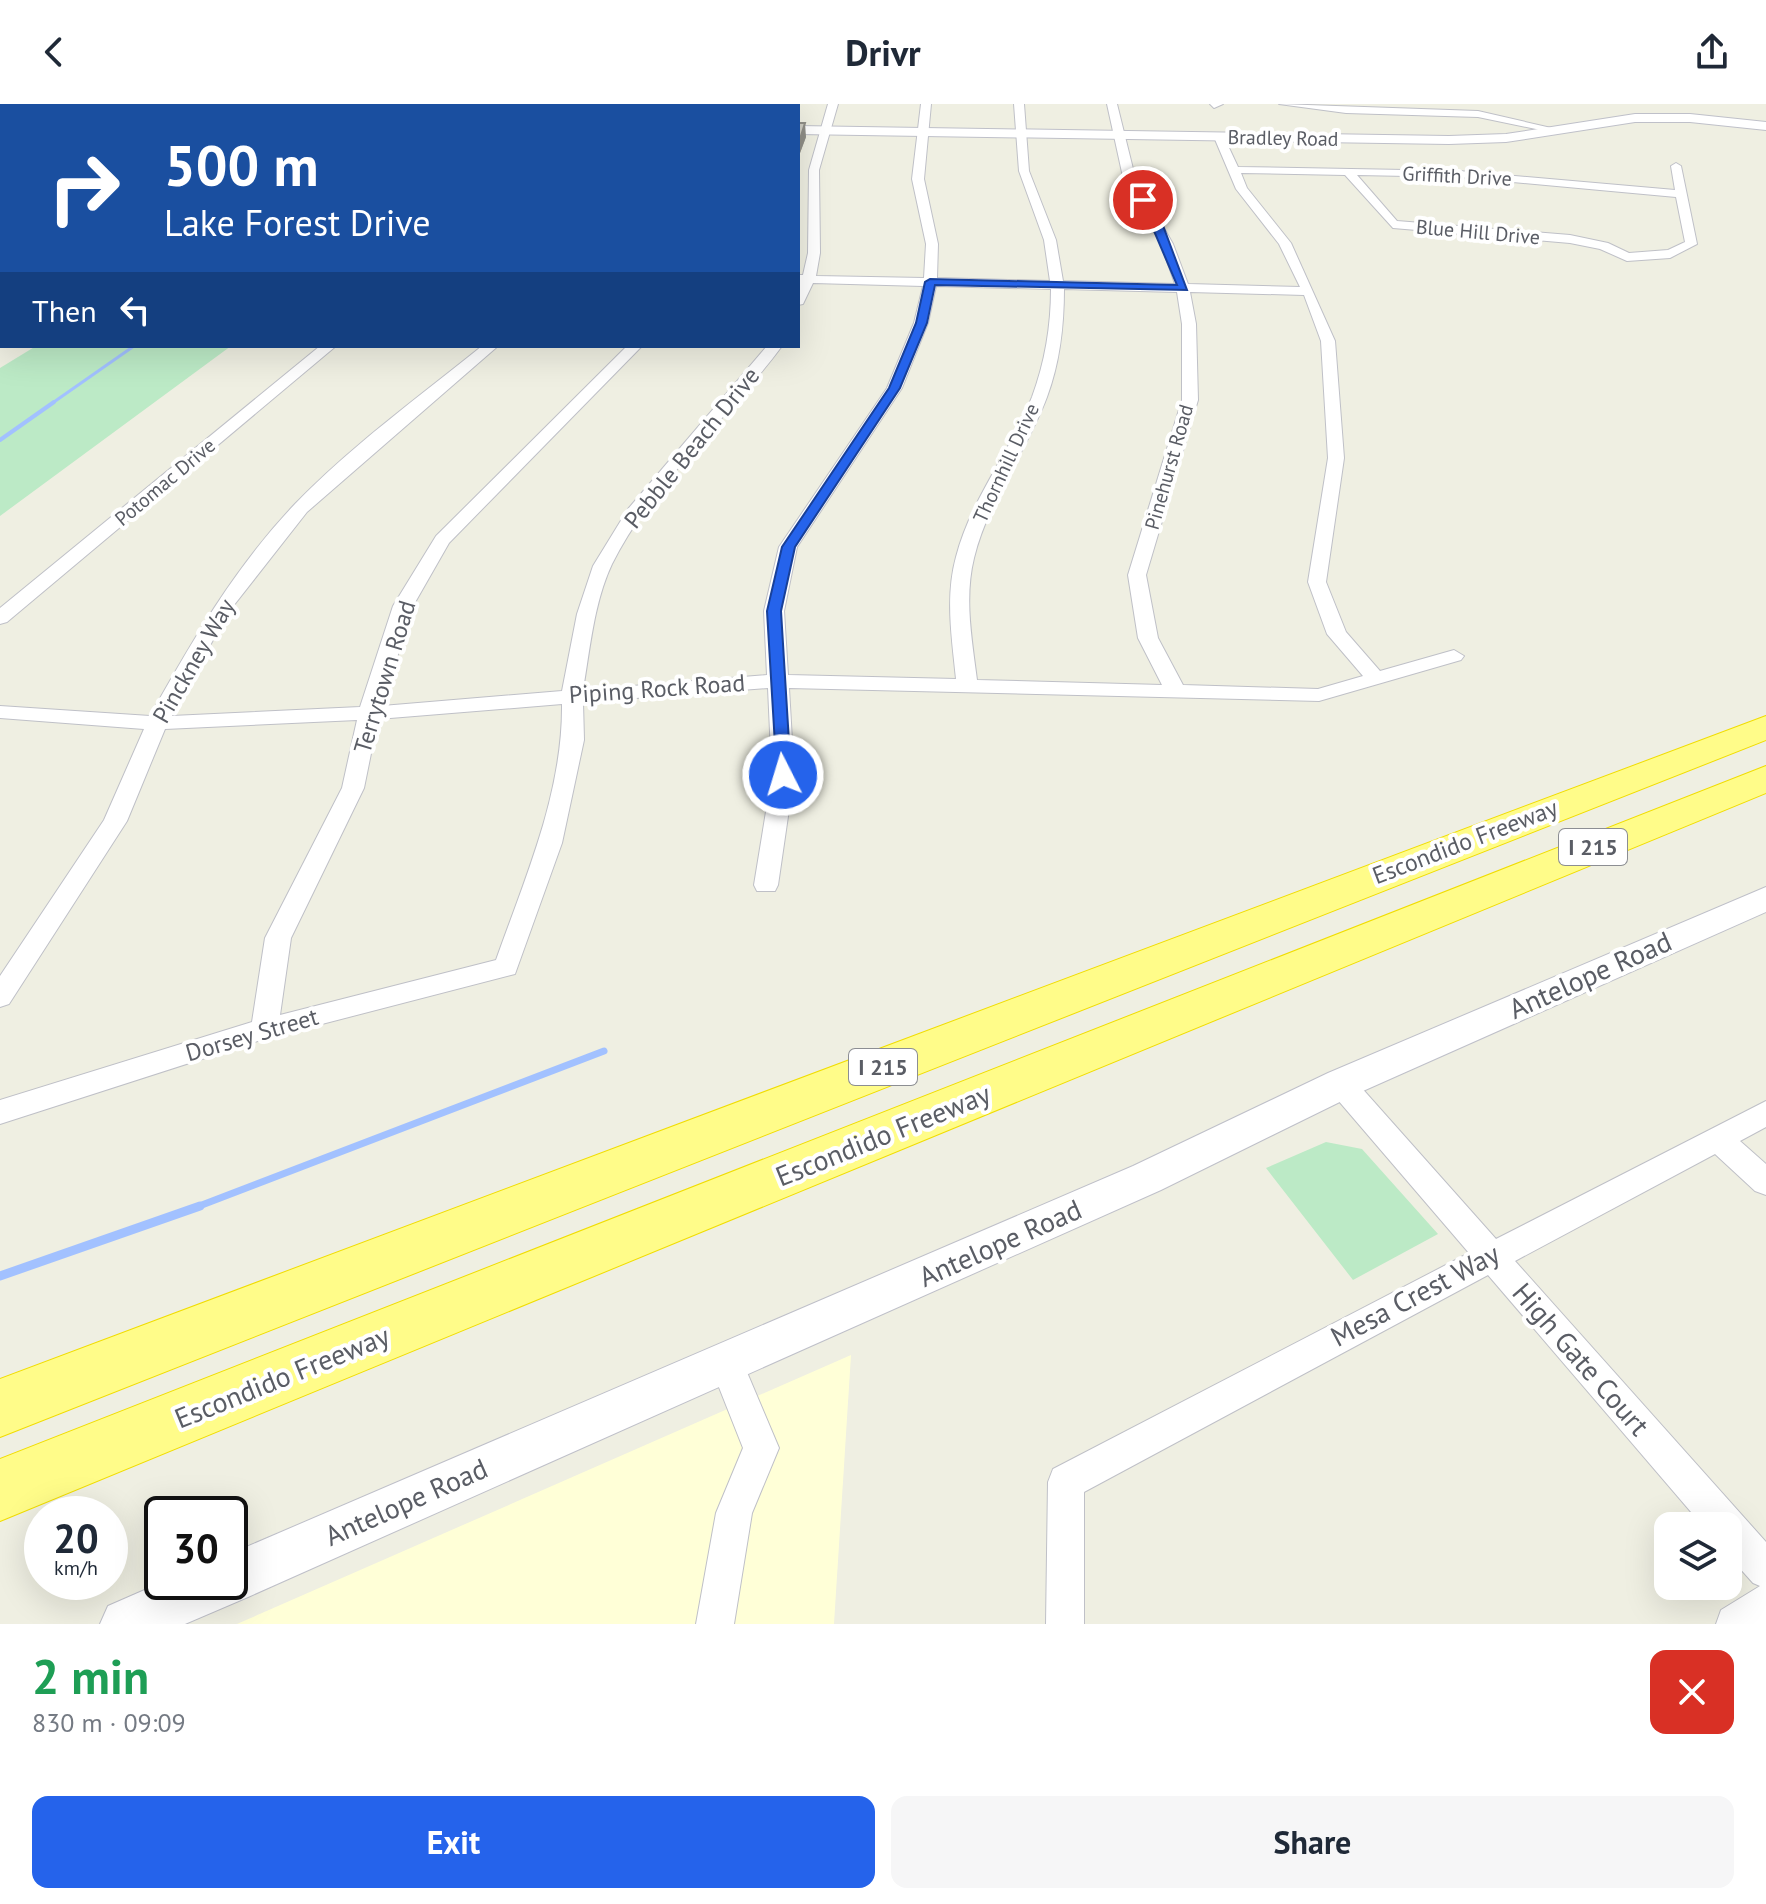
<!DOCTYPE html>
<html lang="en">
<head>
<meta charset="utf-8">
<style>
  :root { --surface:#fff; --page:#f6f6f7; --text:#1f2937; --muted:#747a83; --accent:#2563eb }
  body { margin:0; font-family:"PT Sans",sans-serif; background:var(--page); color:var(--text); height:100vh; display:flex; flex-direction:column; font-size:30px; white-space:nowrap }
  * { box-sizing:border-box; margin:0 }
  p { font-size:26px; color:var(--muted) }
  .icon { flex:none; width:44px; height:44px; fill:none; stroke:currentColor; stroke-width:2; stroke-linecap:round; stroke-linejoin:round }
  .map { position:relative; height:1520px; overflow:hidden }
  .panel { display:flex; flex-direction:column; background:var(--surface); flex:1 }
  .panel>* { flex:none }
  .guide { position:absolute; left:0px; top:0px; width:800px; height:244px; box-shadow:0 8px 32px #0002; background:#1a4fa0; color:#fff; overflow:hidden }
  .tools { position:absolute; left:1654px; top:1408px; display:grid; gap:16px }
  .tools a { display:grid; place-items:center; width:88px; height:88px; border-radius:16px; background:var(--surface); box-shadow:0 8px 32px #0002; font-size:40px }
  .speed { position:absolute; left:24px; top:1392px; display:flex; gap:16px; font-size:40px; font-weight:700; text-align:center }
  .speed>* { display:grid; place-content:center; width:104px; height:104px; border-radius:50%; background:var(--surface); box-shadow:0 8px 32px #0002; line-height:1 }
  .speed small { font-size:20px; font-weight:400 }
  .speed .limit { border:4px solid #111; border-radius:12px; background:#fff; color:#111 }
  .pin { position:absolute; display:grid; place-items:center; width:68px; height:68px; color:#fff; margin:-34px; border:4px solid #fff; border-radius:50%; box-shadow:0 2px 8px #0007 }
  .me { position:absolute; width:88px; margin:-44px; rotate:355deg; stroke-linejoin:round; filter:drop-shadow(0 0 6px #0008) }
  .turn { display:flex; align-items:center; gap:28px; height:168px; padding:0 32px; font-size:36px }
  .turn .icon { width:104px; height:104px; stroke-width:2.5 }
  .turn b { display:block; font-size:56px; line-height:68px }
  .then { display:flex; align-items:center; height:76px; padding:0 32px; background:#0003; gap:16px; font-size:30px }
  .round { display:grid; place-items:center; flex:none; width:84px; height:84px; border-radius:16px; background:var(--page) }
  .summary { display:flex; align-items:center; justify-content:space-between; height:136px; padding:0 32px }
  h1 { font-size:48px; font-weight:700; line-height:60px; color:#1e9e55 }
  .action { display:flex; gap:16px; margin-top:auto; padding:16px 32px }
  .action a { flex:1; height:92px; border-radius:16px; background:var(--accent); color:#fff; font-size:32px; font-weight:700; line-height:92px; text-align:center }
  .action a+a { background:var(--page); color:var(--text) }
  header { display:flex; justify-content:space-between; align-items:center; height:104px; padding:0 32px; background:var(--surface); font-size:36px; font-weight:700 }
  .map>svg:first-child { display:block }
</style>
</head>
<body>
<header><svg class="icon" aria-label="back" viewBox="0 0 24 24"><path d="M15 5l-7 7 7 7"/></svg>Drivr<svg class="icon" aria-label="share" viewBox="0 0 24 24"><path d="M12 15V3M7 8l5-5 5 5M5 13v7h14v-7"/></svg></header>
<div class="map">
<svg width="1766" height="1520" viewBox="0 0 1766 1520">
  <rect width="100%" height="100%" fill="#efefe2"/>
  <path fill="#ffffd7" d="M851 1251 834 1520H237Z"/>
  <path fill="#bceac6" d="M36 242H231L0 412V264Z
    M1326 1038 1362 1045 1438 1130 1353 1176 1266 1064Z"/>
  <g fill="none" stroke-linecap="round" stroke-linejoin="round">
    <path stroke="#a2c1ff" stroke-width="3" d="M483 2 486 0
      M51 300 134 242"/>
    <path stroke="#a2c1ff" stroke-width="4" d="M0 336 54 298"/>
    <path stroke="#a2c1ff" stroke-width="7" d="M194 1104 604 947"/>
    <path stroke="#a2c1ff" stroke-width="9" d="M0 1172 200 1102"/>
    <defs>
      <path id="street" d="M730 0H740L729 2Z
        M828 0H838L819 66 820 149 816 172 924 174 926 140 912 75 921 0H931L924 75 938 140 937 174 1050 177 1044 136 1019 67 1014 0H1024L1029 67 1056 136 1063 177 1175 180 1161 140 1123 73 1107 0H1117L1135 73 1173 140 1188 180 1300 183 1279 140 1236 85 1214 33 1219 30 1224 33 1238 63 1459 67 1675 86 1671 62 1676 59 1681 62 1697 140 1670 154 1627 157 1600 145 1570 139 1393 124 1345 71 1241 69 1247 84 1291 139 1335 237 1344 354 1326 478 1346 528 1380 567 1454 546 1464 552 1461 556 1319 597 789 584 794 671 778 781 775 787H757L754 781 772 671 768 584 583 598 584 636 562 739 515 870 264 935 0 1020V996L252 918 265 834 342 684 357 616 165 625 127 717 9 900 0 903V872L104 716 144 625 0 614V602L150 612C192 537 235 463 295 400 351 342 419 293 482 242H498L307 408 227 510 172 612 360 603 393 502 436 432 627 242H642L449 439 413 502 382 602 562 587 577 510 593 462 628 405 767 242H782C728 315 653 378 612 460 594 498 590 545 583 586L767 571 764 507 779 443 887 284 914 219 923 182 813 179 803 200 798 201V171H803L808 149 809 66ZM1357 71 1459 73 1676 93 1685 138 1668 146 1629 149 1608 139 1570 131 1397 117ZM936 182 1051 185C1051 222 1045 258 1032 293 1010 348 971 395 956 453 945 493 952 535 956 575L788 571 784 507 797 443 902 284 928 219ZM1064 185 1177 188 1182 220V296L1128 471 1138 534 1162 581 977 576C972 536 964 494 974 454 988 396 1026 349 1047 293 1060 258 1064 222 1064 185ZM1190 188 1304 191 1321 237 1328 354 1308 478 1327 530 1363 572 1318 585 1183 581 1158 534 1146 471 1198 296 1196 220ZM562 600C563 689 525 774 496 856L280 911 291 834 364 684 378 615Z
        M1210 0H1223L1214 4Z
        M1279 0 1478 7 1560 26 1555 29 1478 13 1346 9Z
        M0 65H2V71H0Z
        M0 146 2 147V155L0 154Z
        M0 203H2L0 212Z
        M320 242H336L7 518 0 520V504Z
        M1341 969 1351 972 1496 1135 1766 997V1023L1740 1037 1766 1060V1091L1755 1087 1715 1050 1515 1157 1766 1438V1520H1716L1721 1506 1760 1482 1753 1479 1728 1451V1422H1703L1488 1171 1084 1388V1520H1046L1048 1378 1053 1365 1469 1149 1331 988 1327 980 1331 972Z
        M726 1242 738 1247 779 1344 752 1409 734 1520H696L716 1409 743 1344 709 1258 714 1247Z"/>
      <path id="secondary" d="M0 10H2V18H0Z
        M1635 10H1690L1766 18V26L1690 18H1635L1506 38 1449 40 798 30V22L1449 32 1506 30Z
        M1766 783V808L1354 991 1161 1086 248 1493 185 1520H100L108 1502 163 1478H230V1450L1133 1062 1328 969Z"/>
      <path id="highway" d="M1766 612V636L0 1333V1275Z
        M1766 662V689L0 1417V1355Z"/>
    </defs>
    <use href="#street" stroke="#bfc0c7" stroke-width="2"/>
    <use href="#secondary" stroke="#bfc0c9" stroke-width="2"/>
    <use href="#highway" stroke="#f1dd00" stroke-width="2"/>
    <use href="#street" fill="#fff" fill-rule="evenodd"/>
    <use href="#secondary" fill="#fff" fill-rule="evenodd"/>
    <use href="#highway" fill="#fffc89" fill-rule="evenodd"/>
  </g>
  <path fill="#afafa6" d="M798 19 806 33 800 49H798Z"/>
  <path fill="#8f8e87" d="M805 19 806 33 800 49V35Z"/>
  <path fill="#cccbc1" stroke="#8f8e87" stroke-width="2" d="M798 19H805L800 35H798Z"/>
  <path fill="#2563eb" stroke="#184099" stroke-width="2" d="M1140 94H1146L1162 119 1187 186 935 181 927 219 900 284 795 443 781 507 791 671 783 676 777 674 767 507 782 443 889 284 916 219 925 178 930 175 1177 181Z"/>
  <g text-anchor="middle" stroke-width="8" stroke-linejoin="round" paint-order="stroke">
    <g font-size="20" fill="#5a5d65" stroke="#fff">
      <text transform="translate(1283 34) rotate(1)" y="7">Bradley Road</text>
      <text transform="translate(1457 72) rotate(3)" y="7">Griffith Drive</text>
      <text transform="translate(1478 128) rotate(5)" y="7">Blue Hill Drive</text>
      <text transform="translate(1006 359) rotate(-65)" y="7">Thornhill Drive</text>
      <text transform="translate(1169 363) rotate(-74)" y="7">Pinehurst Road</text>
      <text transform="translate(165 378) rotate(-40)" y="7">Potomac Drive</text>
    </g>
    <g fill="#fff" stroke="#8c8e93" stroke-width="2">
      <rect x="1559" y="725" width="68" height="36" rx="6"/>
      <rect x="849" y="945" width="68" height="36" rx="6"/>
    </g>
    <g font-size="22" font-weight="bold" fill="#5a5d65">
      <text x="1593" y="751">I 215</text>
      <text x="883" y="971">I 215</text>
    </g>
    <g font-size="24" fill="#5a5d65" stroke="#fff">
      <text transform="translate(692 344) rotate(-51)" y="8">Pebble Beach Drive</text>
      <text transform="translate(194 557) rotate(-60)" y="8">Pinckney Way</text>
      <text transform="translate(385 573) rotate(-73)" y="8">Terrytown Road</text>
      <text transform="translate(657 585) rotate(-4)" y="8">Piping Rock Road</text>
      <text transform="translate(1465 738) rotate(-21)" y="8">Escondido Freeway</text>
      <text transform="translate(252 931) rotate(-16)" y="8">Dorsey Street</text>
    </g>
    <g font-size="28" fill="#5a5d65" stroke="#fff">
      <text transform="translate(1590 871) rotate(-24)" y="10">Antelope Road</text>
      <text transform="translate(883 1031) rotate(-22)" y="10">Escondido Freeway</text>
      <text transform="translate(1000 1139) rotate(-24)" y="10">Antelope Road</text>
      <text transform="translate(1415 1191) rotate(-28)" y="10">Mesa Crest Way</text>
      <text transform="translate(1581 1255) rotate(49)" y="10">High Gate Court</text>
      <text transform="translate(282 1273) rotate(-22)" y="10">Escondido Freeway</text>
      <text transform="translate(406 1398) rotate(-24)" y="10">Antelope Road</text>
    </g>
  </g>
</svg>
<div class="tools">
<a><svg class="icon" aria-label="layers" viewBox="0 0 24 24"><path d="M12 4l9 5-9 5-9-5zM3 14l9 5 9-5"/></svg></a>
</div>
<div class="speed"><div>20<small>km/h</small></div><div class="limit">30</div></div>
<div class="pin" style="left:1143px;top:96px;background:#d93025"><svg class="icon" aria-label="arrive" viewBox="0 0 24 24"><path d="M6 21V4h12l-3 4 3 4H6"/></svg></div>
<svg class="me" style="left:783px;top:671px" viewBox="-20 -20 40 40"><circle r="17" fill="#2563eb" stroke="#fff" stroke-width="3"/><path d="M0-11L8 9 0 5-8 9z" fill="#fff"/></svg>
<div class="guide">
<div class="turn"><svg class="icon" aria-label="right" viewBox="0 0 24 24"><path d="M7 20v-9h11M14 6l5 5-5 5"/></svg><div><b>500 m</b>Lake Forest Drive</div></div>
<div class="then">Then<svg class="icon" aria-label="left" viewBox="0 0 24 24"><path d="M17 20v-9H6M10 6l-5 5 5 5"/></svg></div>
</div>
</div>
<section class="panel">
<div class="summary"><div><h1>2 min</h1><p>830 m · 09:09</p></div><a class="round" style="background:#d93025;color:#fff"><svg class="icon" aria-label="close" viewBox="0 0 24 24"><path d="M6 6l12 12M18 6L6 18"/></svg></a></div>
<div class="action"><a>Exit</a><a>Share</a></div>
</section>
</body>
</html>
